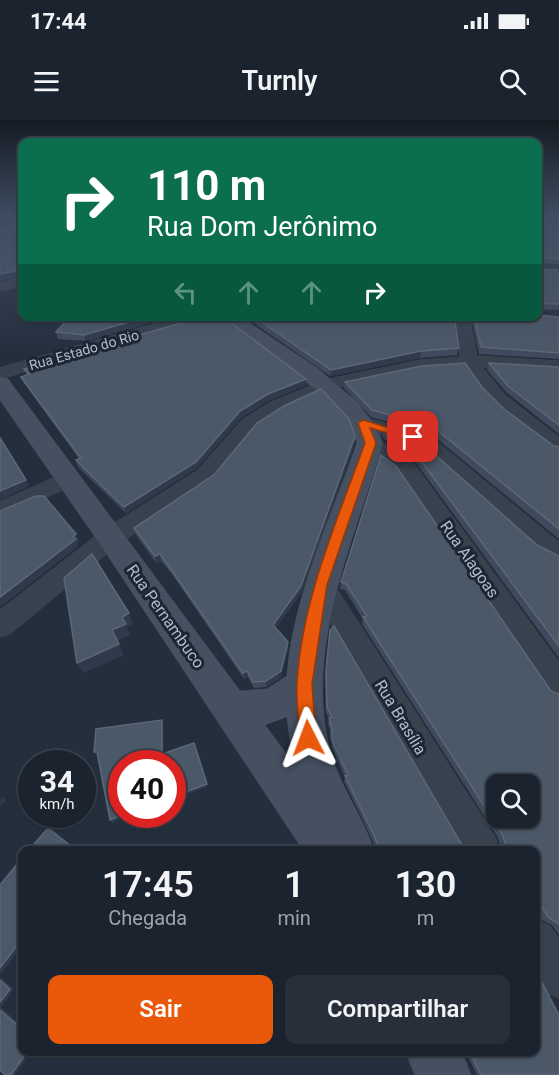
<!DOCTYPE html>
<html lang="pt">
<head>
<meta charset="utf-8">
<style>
  :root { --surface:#1b232e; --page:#282f3a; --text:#f1f3f6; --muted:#a0a4aa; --line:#39404a; --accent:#ea580c }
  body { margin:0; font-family:Roboto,sans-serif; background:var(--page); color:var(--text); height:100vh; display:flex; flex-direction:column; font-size:22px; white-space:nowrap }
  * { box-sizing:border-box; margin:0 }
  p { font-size:20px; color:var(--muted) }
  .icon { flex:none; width:33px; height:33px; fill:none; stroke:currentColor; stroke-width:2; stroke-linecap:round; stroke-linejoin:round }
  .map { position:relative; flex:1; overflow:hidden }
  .panel { position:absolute; left:18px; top:726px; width:522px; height:210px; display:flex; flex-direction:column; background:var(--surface); border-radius:12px; box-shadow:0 2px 4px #0004,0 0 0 2px var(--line) }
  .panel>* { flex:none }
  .hud { position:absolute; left:18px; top:18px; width:524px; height:183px; border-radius:12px; box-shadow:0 2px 4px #0004,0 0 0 2px var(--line); background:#0b6e4f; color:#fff; overflow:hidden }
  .tools { position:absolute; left:486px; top:654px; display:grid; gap:12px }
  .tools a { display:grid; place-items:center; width:54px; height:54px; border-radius:12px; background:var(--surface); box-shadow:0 2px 4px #0004,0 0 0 2px var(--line); font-size:30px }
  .speed { position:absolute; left:18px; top:630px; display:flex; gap:12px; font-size:30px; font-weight:700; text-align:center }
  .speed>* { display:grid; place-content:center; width:78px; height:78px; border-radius:50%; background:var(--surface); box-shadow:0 2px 4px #0004,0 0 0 2px var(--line); line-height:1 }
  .speed small { font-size:15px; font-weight:400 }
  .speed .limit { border:9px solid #d22; background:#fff; color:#111 }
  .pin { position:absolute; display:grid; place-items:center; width:51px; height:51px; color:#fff; margin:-26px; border-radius:12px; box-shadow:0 3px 9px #0006 }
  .me { position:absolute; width:66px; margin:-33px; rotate:357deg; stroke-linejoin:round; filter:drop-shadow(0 0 4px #0008) }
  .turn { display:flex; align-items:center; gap:21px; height:126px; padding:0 30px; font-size:27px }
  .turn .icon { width:78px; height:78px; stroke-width:2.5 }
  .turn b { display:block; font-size:42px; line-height:51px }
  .lanes { display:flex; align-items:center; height:57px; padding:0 30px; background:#0003; justify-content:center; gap:30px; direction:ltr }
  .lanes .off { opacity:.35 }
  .eta { display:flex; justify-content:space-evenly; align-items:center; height:102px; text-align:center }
  .eta b { font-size:36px; font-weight:600; line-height:42px }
  .primary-button { display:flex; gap:12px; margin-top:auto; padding:12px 30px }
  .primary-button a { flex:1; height:69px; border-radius:12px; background:var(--accent); color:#fff; font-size:24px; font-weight:600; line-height:69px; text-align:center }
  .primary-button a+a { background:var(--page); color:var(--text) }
  .status { display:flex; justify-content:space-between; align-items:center; height:42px; padding:0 30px; background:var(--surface); direction:ltr }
  .status svg { height:16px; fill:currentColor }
  header { display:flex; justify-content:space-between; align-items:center; height:78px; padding:0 30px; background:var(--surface); font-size:27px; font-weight:600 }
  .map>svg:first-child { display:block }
</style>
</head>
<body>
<div class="status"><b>17:44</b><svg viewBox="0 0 49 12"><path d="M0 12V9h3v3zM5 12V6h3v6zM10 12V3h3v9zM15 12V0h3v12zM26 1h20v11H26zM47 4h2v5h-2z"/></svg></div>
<header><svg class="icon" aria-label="menu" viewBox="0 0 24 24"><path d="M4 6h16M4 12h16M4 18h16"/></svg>Turnly<svg class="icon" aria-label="search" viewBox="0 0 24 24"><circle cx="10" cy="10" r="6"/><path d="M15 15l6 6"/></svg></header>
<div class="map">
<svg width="559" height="955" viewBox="0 0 559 955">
  <rect width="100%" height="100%" fill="#242f3e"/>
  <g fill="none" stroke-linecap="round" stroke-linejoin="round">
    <defs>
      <path id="street" d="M22 158V166L0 171V163Z
        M183 196H209L207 199 0 259V248Z
        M453 196H469L477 236 559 241V251L482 247 505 275 559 317V333L552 331C519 307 484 284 464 247L420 250 330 269 283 291 256 308 214 360 120 423 10 514 0 517V490L102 411 198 350 242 300 269 283 324 260 420 240 460 237Z
        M363 297 420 313 435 320 559 422V443L535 430 421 328 356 307 353 303 356 299Z
        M370 317 377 319 412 341 559 542V579L548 576 396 351 363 327 360 323 363 319Z
        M67 352 75 354 78 359 75 364 0 399V382Z
        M321 455 330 458 495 717 500 730H461L308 465 312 458Z
        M536 800 550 806 559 819V878L544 872 536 858Z"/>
      <path id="secondary" d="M217 196H239L317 248 356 281 374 304 383 323C354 421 302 531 331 634 341 668 363 697 374 730H303L100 424 0 280V257L8 259 240 571 267 569 287 556C293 475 331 398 357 323L350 305 322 274ZM287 597 293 643 265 605Z
        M406 932H462L471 955H415Z"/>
    </defs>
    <use href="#street" stroke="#414a57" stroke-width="1"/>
    <use href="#secondary" stroke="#414a57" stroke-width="1"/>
    <use href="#street" fill="#38414e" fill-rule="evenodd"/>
    <use href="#secondary" fill="#465061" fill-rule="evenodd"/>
  </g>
  <path fill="#3f4b5c" d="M537 97H559V144L537 143V149L559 150V190L537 189Z
    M71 196H173L86 221 58 219 56 212Z
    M244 196H454L459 228 457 235 420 238 330 256Z
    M471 196 559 197V239L479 234Z
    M125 219 306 265 268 281 241 298 197 348 126 393 78 347 76 340 79 339 24 263 21 257 27 255 24 249 125 220Z
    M489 243 559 247V314L507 273 487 250Z
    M345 262 482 267 504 289 554 326 559 327V419L436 318 421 311 371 297 344 268Z
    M384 311 422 323 537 425 559 436V538L414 340 383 318Z
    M355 316V323L301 473 276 508 288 528 281 557 266 567 254 568 248 557 244 559 172 454 161 441 156 443 136 415 134 408Z
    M381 335 551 571 559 574V815L552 805 542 800 536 790V730H375L376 729 371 717 344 661 345 657 333 630 330 618 331 613 328 604 329 598 326 593 325 556 330 510 463 727H501L497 716 362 504 363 499 345 470 340 469 341 462Z
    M466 932H536L559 955H477Z"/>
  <path fill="#2f3b4b" d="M22 97V99L0 103V98Z
    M21 150 22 156 0 161V154Z
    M150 196H173L86 221 84 215Z
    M421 231 420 238 330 256 331 250Z
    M306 259V265L268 281 241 298 197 348 126 393 124 387 240 291 268 274Z
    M355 316V323L301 473 273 512V505Z
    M26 360 29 366 0 380V371Z
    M76 414 79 421 77 422 79 426 0 487V477Z
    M160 434 161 441 156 443 155 436Z
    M129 493 133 504 127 507 130 515 117 521 112 510 122 497Z
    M288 522V528L281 557 266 567V561Z
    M119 524 124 535 83 553 77 543Z
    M247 551 248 557 244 559 243 553Z
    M162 600 163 604 164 638 162 634Z
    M207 664V667L172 680V677Z
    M3 677 6 680 0 687V680Z
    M124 694H134L112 703 110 700Z
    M22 819V826L0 855V848Z
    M0 857 14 869 1 887 22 906V909L0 890Z
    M27 932H31L15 955H11Z"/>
  <path fill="#4b5868" stroke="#5c6777" stroke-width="1.5" fill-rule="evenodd" d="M22 97V151L21 150 0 154V127H3L0 126V109L22 104Z
    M537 97H559V139L537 138V149L559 150V184L538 183 537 187Z
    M537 195 559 197V233L481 227 474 196H537Z
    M71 196H150L84 215 56 212Z
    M214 196H222L306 259 268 274 240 291 196 342 124 387 76 340 81 338 21 257 29 254 24 249 128 219H125L202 197 205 199Z
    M253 196H454L459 228 421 231 331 250Z
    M465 243 482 267 504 289 554 326 559 327V409L438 311 422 304 372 290 345 262 422 246Z
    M489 243 559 247V305L509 267Z
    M321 269 349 299 355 316 301 466 273 505 288 522 281 551 266 561 253 562 247 551 243 553 170 448 160 434 155 436 134 408 214 355 257 303 284 286Z
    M384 311 422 323 537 425 559 436V526L415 333Z
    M0 318 26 360 0 371Z
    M381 335 396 346 551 571 559 574V804L548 797 536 778V730H377L376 728 378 725 373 713 345 656 348 655 334 625 331 612 333 611 329 598 332 597 327 587 326 550 330 510 334 506 463 727H507L501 712 363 497 367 496 346 464 341 462ZM496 664H530V698H496Z
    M36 376H44L76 414 73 417 76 419 0 477V391Z
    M92 434 129 493 122 497 126 504 112 510 119 524 77 543 64 458Z
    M162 600V634L194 623 207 664 172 677V644H122V694H124L110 700 97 632H94L96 609Z
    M48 708 76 730H29Z
    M22 738V819L0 848V765Z
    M536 851 559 895V955H481L470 932H536Z
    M0 860 10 869 0 882Z
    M0 890 22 909V932H27L11 955H5L0 950Z"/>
  <linearGradient id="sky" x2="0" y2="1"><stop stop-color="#141a22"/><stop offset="0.42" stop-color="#3f4d63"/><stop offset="1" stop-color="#3f4d63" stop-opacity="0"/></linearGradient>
  <rect width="559" height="231" fill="url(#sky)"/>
  <path fill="#ea580c" stroke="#983908" stroke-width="1.5" d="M363 300 419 317 413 320 370 308 376 323 327 465 312 564 316 618 314 624 308 626 302 624 300 618C299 600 296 581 297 563 302 479 337 401 365 323L358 303Z"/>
  <g text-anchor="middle" stroke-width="6" stroke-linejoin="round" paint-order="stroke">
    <g font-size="14" fill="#b4bcc9" stroke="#1d2633">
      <text transform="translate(84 230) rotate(-16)" y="5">Rua Estado do Rio</text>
    </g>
    <g font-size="16" fill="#b4bcc9" stroke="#1d2633">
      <text transform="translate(470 439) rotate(55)" y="6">Rua Alagoas</text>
      <text transform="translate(166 496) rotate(55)" y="6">Rua Pernambuco</text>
      <text transform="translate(401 597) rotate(59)" y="6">Rua Brasília</text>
    </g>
  </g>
</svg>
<div class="tools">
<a><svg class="icon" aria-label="search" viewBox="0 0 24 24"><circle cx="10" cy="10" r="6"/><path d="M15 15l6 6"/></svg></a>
</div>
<div class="speed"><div>34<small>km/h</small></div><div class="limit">40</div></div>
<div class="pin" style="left:413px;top:317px;background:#d93025"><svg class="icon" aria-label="arrive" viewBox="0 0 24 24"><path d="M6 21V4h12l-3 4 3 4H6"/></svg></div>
<svg class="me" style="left:308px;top:618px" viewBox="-20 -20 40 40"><path d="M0-17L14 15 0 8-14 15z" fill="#ea580c" stroke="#fff" stroke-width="4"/></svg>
<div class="hud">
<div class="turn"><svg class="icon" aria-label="right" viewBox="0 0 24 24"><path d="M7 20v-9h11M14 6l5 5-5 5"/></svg><div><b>110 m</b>Rua Dom Jerônimo</div></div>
<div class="lanes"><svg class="icon off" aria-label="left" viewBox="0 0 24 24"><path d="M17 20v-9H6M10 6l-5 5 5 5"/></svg><svg class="icon off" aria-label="ahead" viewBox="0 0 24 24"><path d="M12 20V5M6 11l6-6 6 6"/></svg><svg class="icon off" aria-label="ahead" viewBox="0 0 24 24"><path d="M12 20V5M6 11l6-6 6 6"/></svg><svg class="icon" aria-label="right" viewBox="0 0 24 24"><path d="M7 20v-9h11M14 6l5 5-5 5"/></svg></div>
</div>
<section class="panel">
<div class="eta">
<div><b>17:45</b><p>Chegada</p></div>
<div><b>1</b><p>min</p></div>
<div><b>130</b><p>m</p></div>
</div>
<div class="primary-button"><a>Sair</a><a>Compartilhar</a></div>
</section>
</div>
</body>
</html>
